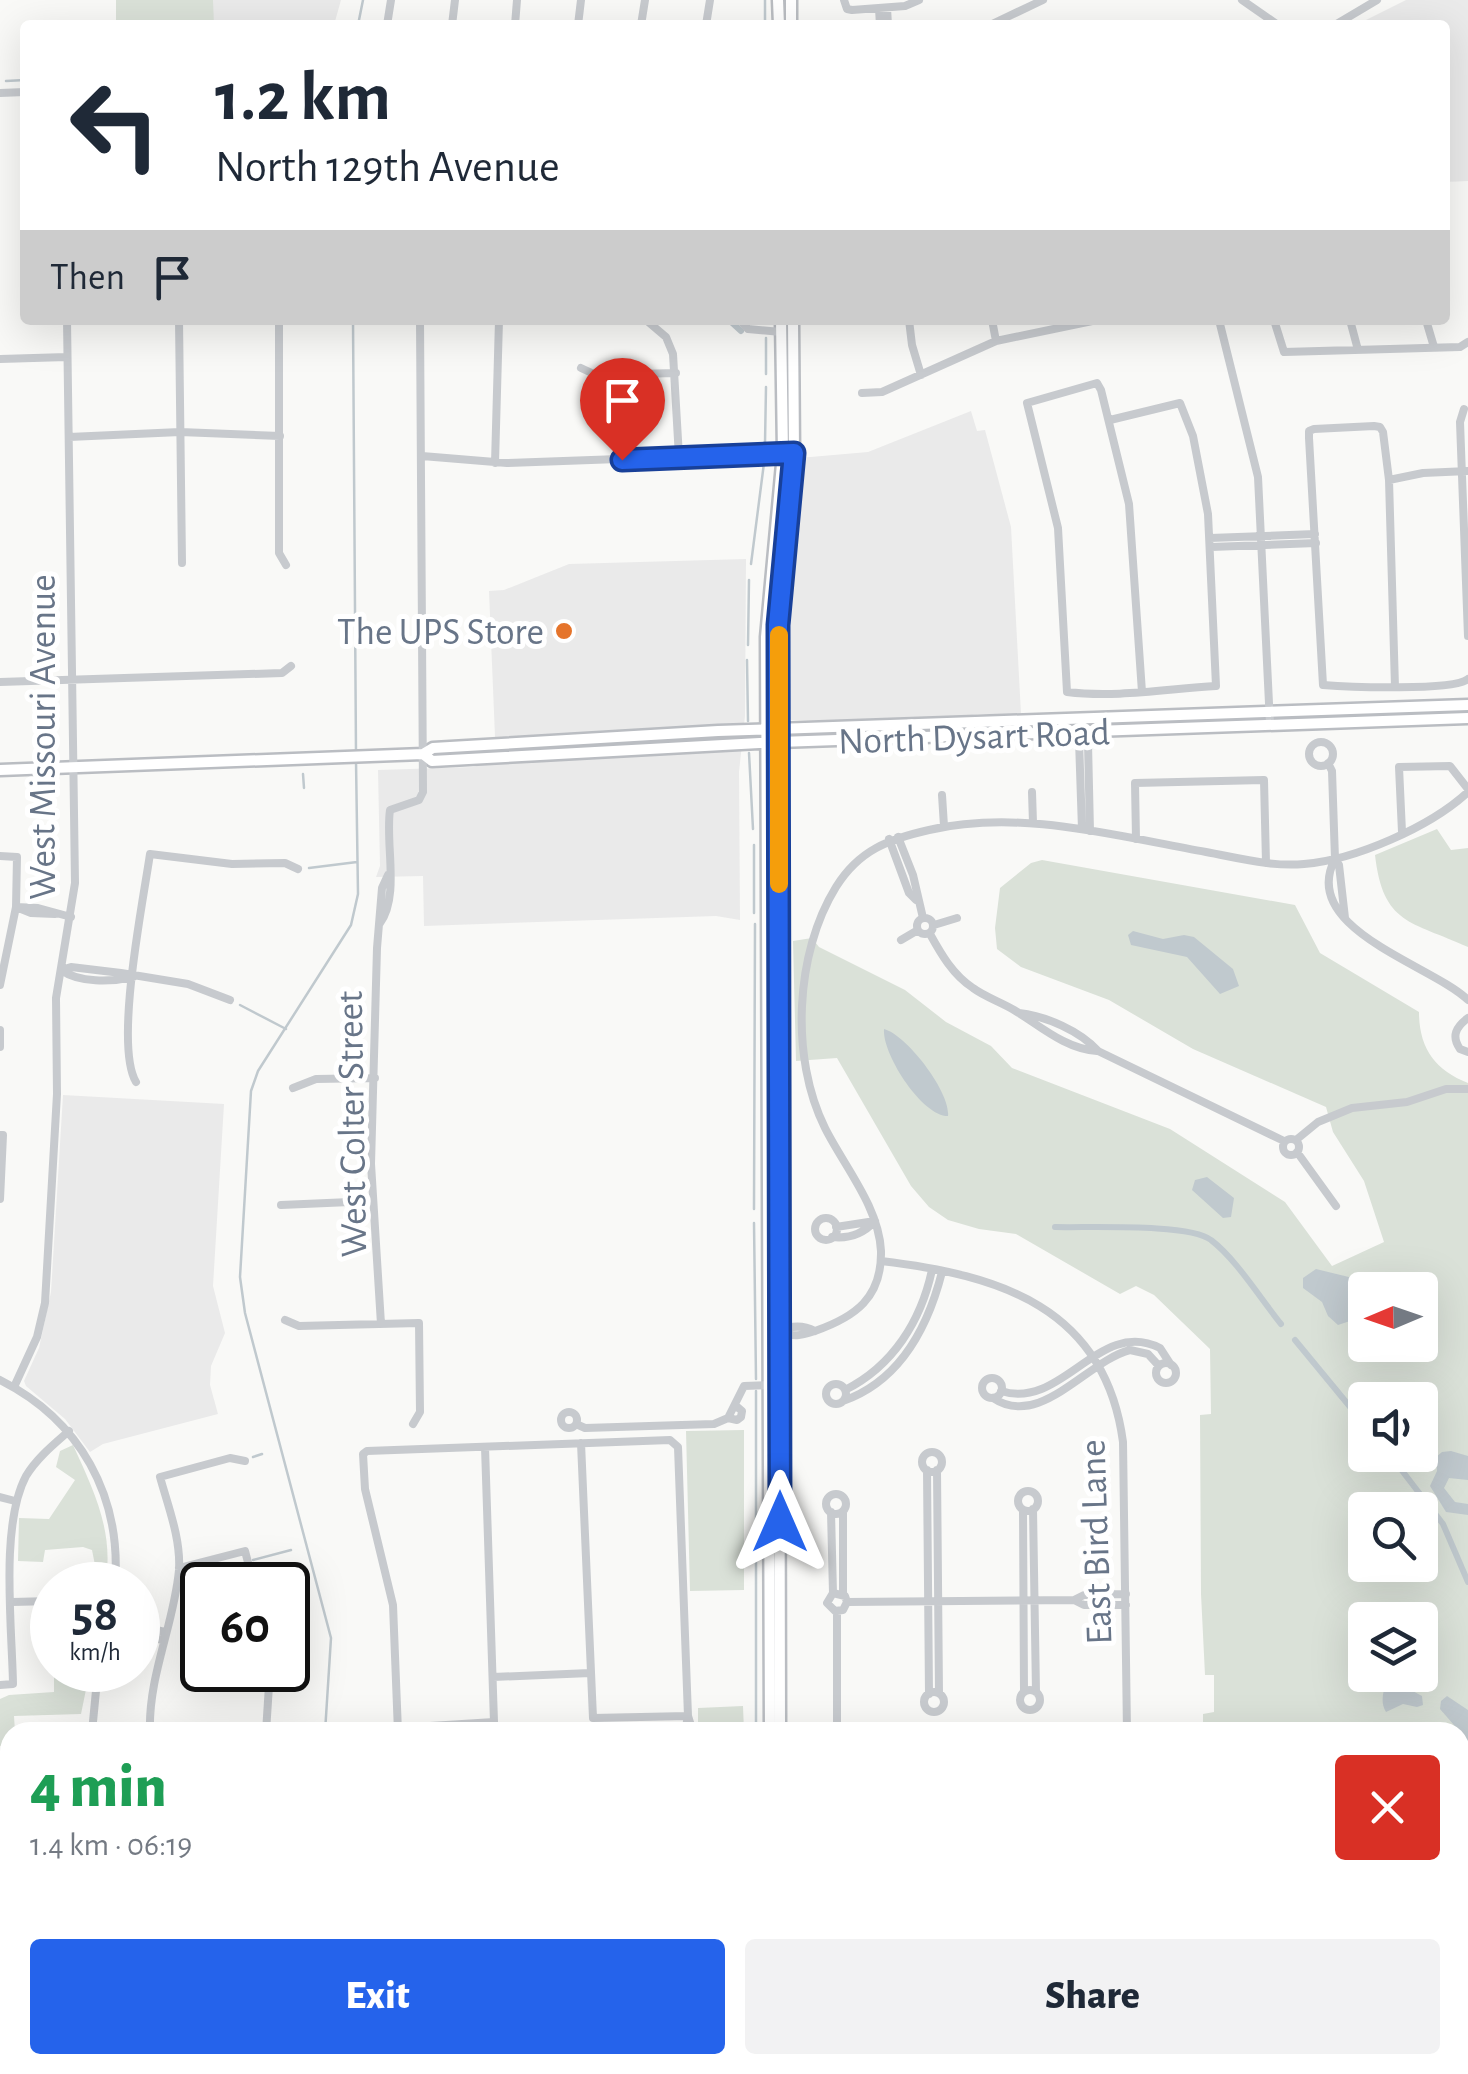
<!DOCTYPE html>
<html lang="en">
<head>
<meta charset="utf-8">
<style>
  :root { --surface:#fff; --page:#f2f2f3; --text:#1f2937; --muted:#747a83; --accent:#2563eb }
  body { margin:0; font-family:"Alegreya Sans",sans-serif; background:var(--page); color:var(--text); height:100vh; display:flex; flex-direction:column; font-size:38px; white-space:nowrap }
  * { box-sizing:border-box; margin:0 }
  p { font-size:32px; color:var(--muted) }
  .icon { flex:none; width:55px; height:55px; fill:none; stroke:currentColor; stroke-width:2; stroke-linecap:round; stroke-linejoin:round }
  .map { position:relative; flex:1; overflow:hidden }
  .panel { position:absolute; left:0px; top:1722px; width:1470px; height:352px; display:flex; flex-direction:column; background:var(--surface); border-radius:30px 30px 0 0; box-shadow:0 10px 40px #0002 }
  .panel>* { flex:none }
  .guide { position:absolute; left:20px; top:20px; width:1430px; height:305px; border-radius:10px; box-shadow:0 10px 40px #0002; background:#fff; color:var(--text); overflow:hidden }
  .needle { width:65px; rotate:268deg }
  .fabs { position:absolute; left:1348px; top:1272px; display:grid; gap:20px }
  .fabs a { display:grid; place-items:center; width:90px; height:90px; border-radius:10px; background:var(--surface); box-shadow:0 10px 40px #0002; font-size:50px }
  .speed { position:absolute; left:30px; top:1562px; display:flex; gap:20px; font-size:50px; font-weight:700; text-align:center }
  .speed>* { display:grid; place-content:center; width:130px; height:130px; border-radius:50%; background:var(--surface); box-shadow:0 10px 40px #0002; line-height:1 }
  .speed small { font-size:25px; font-weight:400 }
  .speed .limit { border:5px solid #111; border-radius:15px; background:#fff; color:#111 }
  .pin { position:absolute; display:grid; place-items:center; width:85px; height:85px; color:#fff; margin:-102px -42px; border-radius:50% 50% 50% 0; rotate:-45deg; box-shadow:0 0 10px #0007 }
  .pin .icon { rotate:45deg }
  .me { position:absolute; width:110px; margin:-55px; rotate:0deg; stroke-linejoin:round; filter:drop-shadow(0 0 8px #0008) }
  .turn { display:flex; align-items:center; gap:35px; height:210px; padding:0 30px; font-size:45px }
  .turn .icon { width:130px; height:130px; stroke-width:2.5 }
  .turn b { display:block; font-size:70px; line-height:85px }
  .then { display:flex; align-items:center; height:95px; padding:0 30px; background:#0003; gap:20px; font-size:38px }
  .round { display:grid; place-items:center; flex:none; width:105px; height:105px; border-radius:10px; background:var(--page) }
  .head { display:flex; align-items:center; justify-content:space-between; height:170px; padding:0 30px }
  h1 { font-size:60px; font-weight:800; line-height:75px; color:#1e9e55 }
  .primary-button { display:flex; gap:20px; margin-top:auto; padding:20px 30px }
  .primary-button a { flex:1; height:115px; border-radius:10px; background:var(--accent); color:#fff; font-size:40px; font-weight:800; line-height:115px; text-align:center }
  .primary-button a+a { background:var(--page); color:var(--text) }
  .map>svg:first-child { display:block }
</style>
</head>
<body>
<div class="map">
<svg width="1468" height="2074" viewBox="0 0 1468 2074">
  <rect width="100%" height="100%" fill="#f9f9f7"/>
  <path fill="#eaeaea" d="M116 0H341L334 25H116Z
    M1406 0H1468V181L1445 182V25H1356Z
    M971 411 977 431 985 430 1011 527 1021 714H977L951 719 874 718 850 722 791 720 785 714 788 691 784 639 799 458 868 452Z
    M746 559 745 716 739 772 740 920 716 916 424 926 423 876 376 877 380 866 378 770 473 767 496 761 489 591 504 590 569 564Z
    M63 1095 224 1104 213 1286 225 1333 211 1366 210 1385 218 1414 103 1444 90 1452 65 1419 26 1386 24 1381 39 1348 51 1292Z
    M549 2065H736V2074H549Z"/>
  <path fill="#dae1d8" fill-rule="evenodd" d="M116 0H213L214 25H116Z
    M1437 829 1451 850 1468 848V947C1411 921 1383 925 1375 855Z
    M1042 860 1295 905 1320 953 1419 1012C1419 1048 1435 1070 1468 1083V2017H1460V1732H1203V1714L1214 1712V1675H1205L1201 1594 1200 1415 1211 1414 1210 1349 1154 1295 1136 1286 1120 1294 1016 1234 979 1229 948 1220 929 1207 911 1186 837 1058 796 1061 793 941 812 938 819 947 905 990 946 1022 991 1046 1012 1068 1170 1129 1285 1202 1332 1266 1384 1242 1364 1181 1333 1132 1326 1107 1193 1049 1109 1000 1021 967 997 949 995 928 1000 888 1031 863ZM1365 1290H1420V1345H1365ZM1365 1400H1420V1455H1365ZM1365 1510H1420V1565H1365ZM1365 1620H1420V1675H1365Z
    M744 1430V1590L690 1591 686 1431Z
    M73 1445C94 1491 115 1533 105 1585H90L95 1565 92 1550 83 1547 45 1550 43 1562 18 1561 19 1518 49 1519 75 1480 56 1467 60 1451Z
    M54 1670H90L81 1714 14 1716 15 1732H10V1747L0 1746V1699L9 1695 54 1692Z
    M743 1706 744 1732H698V1708Z"/>
  <path fill="#c0c9ce" d="M1133 931 1163 939 1184 935 1194 937 1233 969 1239 986 1220 994 1187 957 1131 945 1128 935Z
    M884 1029C907 1035 951 1093 948 1116 922 1116 882 1054 884 1029Z
    M1207 1177 1234 1198 1231 1217 1223 1218 1192 1190 1195 1180Z
    M1316 1269 1357 1279 1356 1319 1338 1325 1328 1316 1322 1302 1303 1288V1278Z
    M1451 1451 1468 1456V1480L1449 1478 1444 1488 1455 1502 1468 1504V1515L1446 1512 1430 1486 1437 1471 1436 1457 1442 1452Z
    M1392 1680 1422 1696 1423 1705 1417 1707 1403 1704 1386 1712C1380 1703 1383 1691 1387 1681Z
    M1447 1696 1468 1710V1765L1460 1769V1732L1440 1709 1441 1701Z"/>
  <g fill="none" stroke-linecap="round" stroke-linejoin="round">
    <path stroke="#c0c9ce" stroke-width="2.5" d="M765 0V25
      M358 25 363 0
      M6 81 25 80
      M353 320 356 753
      M767 320V322
      M766 374V338
      M765 443 766 387
      M751 564 764 463
      M748 645 749 580
      M747 660 748 721
      M749 753 753 829
      M303 774 304 788
      M754 845V913
      M309 868 357 862
      M240 1005 286 1029
      M754 1209 755 924
      M754 1223 756 1379
      M756 1391V1732
      M253 1457 262 1454
      M253 1560 291 1550
      M325 1732 331 1638 245 1313 240 1277 251 1091 258 1071 351 925 358 894 356 761
      M757 2074V2065"/>
    <path stroke="#c0c9ce" stroke-width="6" d="M367 25H368
      M729 320 741 331
      M1055 1227C1087 1228 1190 1223 1211 1240 1236 1259 1260 1298 1281 1324
      M1295 1340 1365 1425
      M1390 1455 1443 1524 1468 1582"/>
    <defs>
      <path id="major" d="M778 0 779 25
        M791 0V25
        M423 754 432 761 779 742 1468 718
        M0 770 423 754 433 748 718 731 1468 705
        M770 1732 766 637 783 453 781 320
        M780 1732 778 632 794 453 793 320
        M771 2065V2074
        M781 2065V2074"/>
    </defs>
    <use href="#major" stroke="#babdc2" stroke-width="15"/>
    <path stroke="#c7cace" stroke-width="8" d="M844 0 847 9 852 10 905 6 919 0
      M1242 0 1278 25
      M887 8 888 25
      M879 9 880 25
      M387 25 391 0
      M452 25 455 0
      M515 25 517 0
      M578 25 581 0
      M641 25 645 0
      M706 25 710 0
      M990 25 1043 0
      M1335 25 1377 0
      M0 93 25 92
      M179 320 182 563
      M279 320V553L286 565
      M646 320 666 337 673 354 679 457
      M740 320 748 329 781 332
      M909 320 912 345 921 375
      M992 320 996 341
      M1219 320 1258 477 1270 724
      M1274 320 1284 352 1460 347 1468 342
      M1350 320 1358 350
      M1426 320 1434 347
      M0 359 67 357
      M581 368 596 375 676 373
      M862 393 882 392 996 341 1097 320
      M1464 409 1460 422 1468 636
      M1110 420 1180 403 1193 436 1208 514 1216 686C1166 689 1116 698 1067 692L1058 528 1027 403 1097 383 1101 390 1129 504 1142 692
      M69 437 180 432 280 436
      M422 456 507 463 785 453
      M495 463 499 320
      M1389 480 1423 473 1468 471
      M1210 538 1315 534
      M1211 547 1316 543
      M0 682 282 673 291 666
      M1395 687 1389 480 1383 432 1380 427 1374 426 1314 429 1309 431V438L1323 685C1347 687 1454 691 1468 679
      M1084 731 1088 743 1090 831
      M1309 754a12 12 0 1 1 24 0a12 12 0 1 1-24 0Z
      M1328 763 1332 771 1335 859 1339 865 1345 918
      M1032 792 1033 823
      M942 795 944 826
      M1082 829 1079 740 1084 732
      M1402 832 1399 767 1450 766 1468 789
      M898 837 913 875 923 918
      M889 839 909 893 916 900
      M1136 839 1135 783 1264 780 1266 863
      M0 856 17 857 16 907 0 985
      M1335 859C1298 929 1432 965 1468 1000
      M16 907 38 908 71 917
      M16 907 31 913 55 914
      M917 926a8 8 0 1 1 16 0a8 8 0 1 1-16 0Z
      M380 923C400 896 385 843 390 810L419 800 423 792 420 320
      M934 925 957 918
      M930 934C941 954 953 975 973 988 985 997 1001 1002 1014 1010 1039 1025 1065 1049 1097 1051
      M901 940 918 930
      M61 970 71 967 121 973 188 984 230 1000
      M61 970C79 983 111 982 133 977
      M1019 1013C1046 1016 1080 1031 1098 1051L1284 1141
      M1468 1018C1456 1027 1451 1036 1460 1049L1468 1052
      M0 1030V1047
      M136 1082C114 1045 143 902 150 854L232 864 285 863 298 869
      M293 1088 316 1079 375 1078
      M0 1135H3L0 1199
      M1283 1147a8 8 0 1 1 16 0a8 8 0 1 1-16 0Z
      M1296 1140 1318 1122 1352 1108 1407 1102 1446 1089H1468
      M1297 1152 1336 1206
      M281 1205 373 1201
      M815 1229a11 11 0 1 1 22 0a11 11 0 1 1-22 0Z
      M836 1227 875 1221
      M832 1237C849 1239 864 1233 875 1221
      M881 1261C999 1275 1105 1307 1123 1442L1127 1732
      M285 1320 299 1326 419 1323 420 1412 413 1424
      M381 1324 371 1164 377 948 382 888 388 875
      M780 1331C793 1338 802 1335 815 1331 855 1317 882 1298 881 1251 879 1207 844 1166 825 1128 790 1058 795 953 836 887 859 850 889 839 929 830 1021 809 1115 836 1206 852 1239 858 1271 867 1304 864 1355 860 1430 827 1468 792
      M780 1331C792 1325 803 1325 815 1331
      M1156 1373a10 10 0 1 1 20 0a10 10 0 1 1-20 0Z
      M982 1388a10 10 0 1 1 20 0a10 10 0 1 1-20 0Z
      M0 1380C80 1420 122 1496 115 1585
      M826 1394a10 10 0 1 1 20 0a10 10 0 1 1-20 0Z
      M14 1387 37 1337 45 1303 57 1094 56 998 75 883 67 320
      M845 1390C893 1366 921 1321 932 1270
      M1001 1391C1062 1411 1099 1317 1160 1348L1171 1365
      M993 1398C1040 1430 1087 1361 1130 1350L1148 1354 1159 1366
      M843 1401C900 1381 928 1327 942 1272
      M561 1420a8 8 0 1 1 16 0a8 8 0 1 1-16 0Z
      M728 1418 737 1420 741 1417 742 1411 735 1405
      M576 1424 585 1428 714 1424 728 1418 744 1386 769 1385
      M581 1443 593 1718 688 1716
      M922 1462a10 10 0 1 1 20 0a10 10 0 1 1-20 0Z
      M927 1470 929 1694
      M937 1470 939 1693
      M1018 1501a10 10 0 1 1 20 0a10 10 0 1 1-20 0Z
      M826 1504a10 10 0 1 1 20 0a10 10 0 1 1-20 0Z
      M0 1497 15 1501
      M1033 1509 1036 1692
      M1023 1510 1024 1692
      M843 1511V1594
      M831 1512 833 1593 827 1603 835 1611 843 1610 847 1602 845 1596 833 1593
      M179 1568 245 1551 254 1585
      M1074 1600 1084 1595 1126 1594
      M12 1602 52 1601
      M847 1602 1074 1600 1084 1605H1126
      M138 1626 165 1632
      M138 1635 163 1640
      M493 1677 590 1673
      M0 1685 13 1684C12 1627 0 1525 26 1476 37 1458 53 1445 69 1431
      M1020 1700a10 10 0 1 1 20 0a10 10 0 1 1-20 0Z
      M924 1702a10 10 0 1 1 20 0a10 10 0 1 1-20 0Z
      M688 1716 693 1732
      M398 1728 494 1722 485 1447
      M92 1732 98 1670
      M150 1732C148 1676 174 1625 179 1570 181 1539 168 1506 160 1477L230 1458 245 1461
      M266 1732 270 1670
      M398 1732 393 1605 365 1489 363 1454 367 1451 670 1440 678 1447 688 1716 685 1732
      M837 1732V1612
      M0 1758H10
      M0 1833 10 1832
      M51 2065V2074
      M97 2065V2074
      M148 2065V2074
      M224 2065 229 2074
      M284 2065V2074
      M297 2065V2074
      M1058 2065 1066 2071 1076 2065
      M1130 2065V2074"/>
    <use href="#major" stroke="#fff" stroke-width="10"/>
  </g>
  <g fill="none" stroke-linecap="round" stroke-linejoin="round">
    <defs>
      <path id="route" d="M622 460 794 453 778 625 780 1522"/>
    </defs>
    <use href="#route" stroke="#184099" stroke-width="25"/>
    <use href="#route" stroke="#2563eb" stroke-width="18"/>
    <path stroke="#f59e0b" stroke-width="18" d="M779 635V884"/>
  </g>
  <circle fill="#e5742b" stroke="#fff" stroke-width="4" cx="564" cy="631" r="10"/>
  <g text-anchor="middle" stroke-width="10" stroke-linejoin="round" paint-order="stroke">
    <g font-size="38" fill="#687588" stroke="#fff" text-anchor="end">
      <text x="544" y="644">The UPS Store</text>
    </g>
    <g font-size="38" fill="#687588" stroke="#fff">
      <text transform="translate(974 736) rotate(-2)" y="13">North Dysart Road</text>
      <text transform="translate(42 737) rotate(-90)" y="13">West Missouri Avenue</text>
      <text transform="translate(351 1124) rotate(-91)" y="13">West Colter Street</text>
      <text transform="translate(1095 1542) rotate(-92)" y="13">East Bird Lane</text>
    </g>
  </g>
</svg>
<div class="fabs">
<a><svg class="needle" viewBox="-14 -14 28 28"><path d="M0-13l5 13h-10z" fill="#e53935"/><path d="M0 13l5-13h-10z" fill="#747a83"/></svg></a>
<a><svg class="icon" aria-label="sound" viewBox="0 0 24 24"><path d="M4 9h4l5-4v14l-5-4H4zM17 9q2 3 0 6"/></svg></a>
<a><svg class="icon" aria-label="search" viewBox="0 0 24 24"><circle cx="10" cy="10" r="6"/><path d="M15 15l6 6"/></svg></a>
<a><svg class="icon" aria-label="layers" viewBox="0 0 24 24"><path d="M12 4l9 5-9 5-9-5zM3 14l9 5 9-5"/></svg></a>
</div>
<div class="speed"><div>58<small>km/h</small></div><div class="limit">60</div></div>
<div class="pin" style="left:622px;top:460px;background:#d93025"><svg class="icon" aria-label="arrive" viewBox="0 0 24 24"><path d="M6 21V4h12l-3 4 3 4H6"/></svg></div>
<svg class="me" style="left:780px;top:1522px" viewBox="-20 -20 40 40"><path d="M0-17L14 15 0 8-14 15z" fill="#2563eb" stroke="#fff" stroke-width="4"/></svg>
<div class="guide">
<div class="turn"><svg class="icon" aria-label="left" viewBox="0 0 24 24"><path d="M17 20v-9H6M10 6l-5 5 5 5"/></svg><div><b>1.2 km</b>North 129th Avenue</div></div>
<div class="then">Then<svg class="icon" aria-label="arrive" viewBox="0 0 24 24"><path d="M6 21V4h12l-3 4 3 4H6"/></svg></div>
</div>
<section class="panel">
<div class="head"><div><h1>4 min</h1><p>1.4 km · 06:19</p></div><a class="round" style="background:#d93025;color:#fff"><svg class="icon" aria-label="close" viewBox="0 0 24 24"><path d="M6 6l12 12M18 6L6 18"/></svg></a></div>
<div class="primary-button"><a>Exit</a><a>Share</a></div>
</section>
</div>
</body>
</html>
